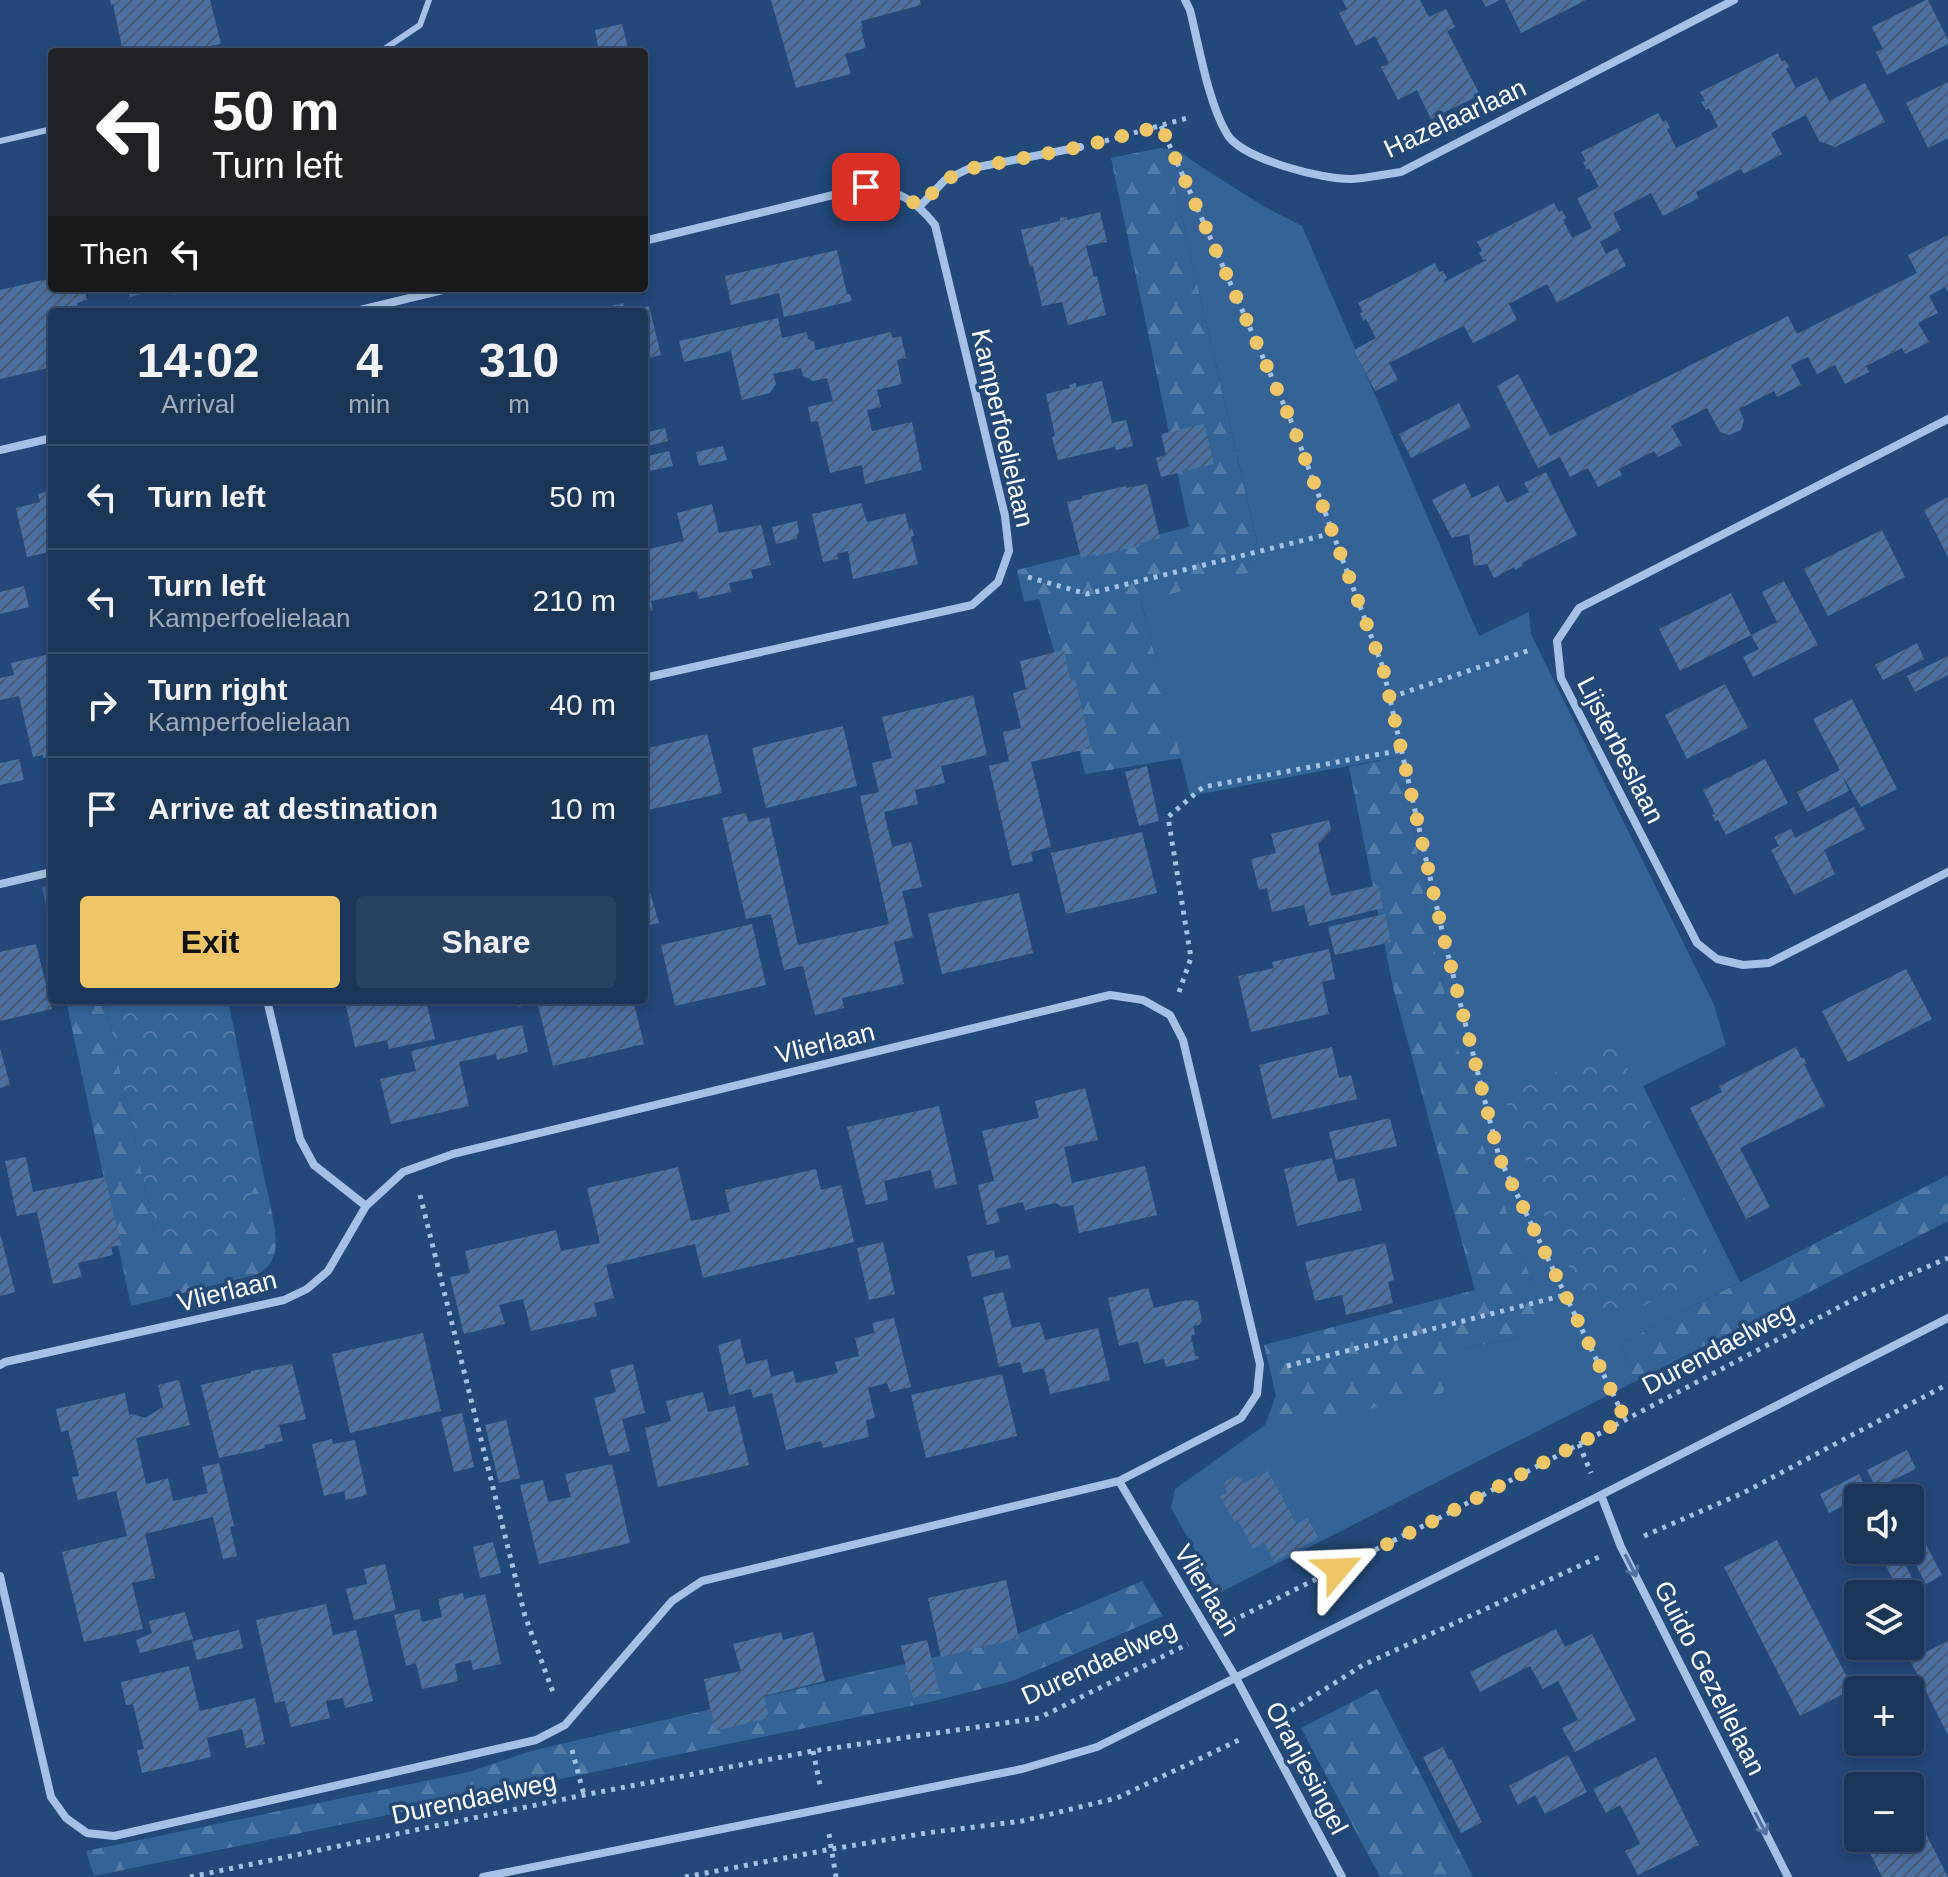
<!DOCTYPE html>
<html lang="en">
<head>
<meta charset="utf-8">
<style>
  :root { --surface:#1a375a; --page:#274263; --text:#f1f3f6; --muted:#9facbb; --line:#385170; --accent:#efc667 }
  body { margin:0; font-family:Helvetica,sans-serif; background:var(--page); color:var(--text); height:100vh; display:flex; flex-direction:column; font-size:30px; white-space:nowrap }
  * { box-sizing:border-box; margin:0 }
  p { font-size:26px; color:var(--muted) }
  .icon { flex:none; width:44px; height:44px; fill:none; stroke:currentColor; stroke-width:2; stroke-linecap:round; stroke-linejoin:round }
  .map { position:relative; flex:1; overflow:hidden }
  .details { position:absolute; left:48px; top:308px; width:600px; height:696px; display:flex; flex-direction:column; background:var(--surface); border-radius:8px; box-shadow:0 4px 12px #0003,0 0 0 2px var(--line) }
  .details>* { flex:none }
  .guide { position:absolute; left:48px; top:48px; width:600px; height:244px; border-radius:8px; box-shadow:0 4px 12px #0003,0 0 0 2px var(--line); background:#202124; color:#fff; overflow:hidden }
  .buttons { position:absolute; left:1844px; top:1484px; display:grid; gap:16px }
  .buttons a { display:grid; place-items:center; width:80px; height:80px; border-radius:8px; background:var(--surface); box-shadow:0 4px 12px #0003,0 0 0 2px var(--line); font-size:40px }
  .pin { position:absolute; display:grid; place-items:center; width:68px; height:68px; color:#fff; margin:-34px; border-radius:16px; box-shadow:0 4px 12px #0006 }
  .me { position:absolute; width:88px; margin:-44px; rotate:64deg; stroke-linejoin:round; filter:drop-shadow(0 0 6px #0008) }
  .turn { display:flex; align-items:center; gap:28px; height:168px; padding:0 32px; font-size:36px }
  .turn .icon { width:104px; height:104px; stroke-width:2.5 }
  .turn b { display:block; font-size:56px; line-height:68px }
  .then { display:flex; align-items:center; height:76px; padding:0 32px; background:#0003; gap:16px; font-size:30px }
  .eta { display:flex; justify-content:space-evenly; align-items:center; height:136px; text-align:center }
  .eta b { font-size:48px; font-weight:800; line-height:56px }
  .button { display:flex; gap:16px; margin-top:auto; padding:16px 32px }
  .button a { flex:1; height:92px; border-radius:8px; background:var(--accent); color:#111; font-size:32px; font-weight:800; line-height:92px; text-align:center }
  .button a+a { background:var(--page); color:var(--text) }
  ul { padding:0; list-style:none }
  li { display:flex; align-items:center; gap:24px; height:104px; padding:0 32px; border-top:2px solid var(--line) }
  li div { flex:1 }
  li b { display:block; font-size:30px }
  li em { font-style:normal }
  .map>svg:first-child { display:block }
</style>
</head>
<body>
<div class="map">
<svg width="1948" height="1877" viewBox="0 0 1948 1877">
  <defs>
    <pattern id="forest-firs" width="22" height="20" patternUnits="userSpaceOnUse" patternTransform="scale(2)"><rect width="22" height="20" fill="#366396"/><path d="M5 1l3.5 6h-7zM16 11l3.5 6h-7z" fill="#547aa6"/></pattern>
    <pattern id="park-crowns" width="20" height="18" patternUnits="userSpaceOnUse" patternTransform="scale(2)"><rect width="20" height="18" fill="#366396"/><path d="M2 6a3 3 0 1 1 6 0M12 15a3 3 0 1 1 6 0" fill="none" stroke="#547aa6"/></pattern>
    <pattern id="building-hatch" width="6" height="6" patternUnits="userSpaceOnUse" patternTransform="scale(2)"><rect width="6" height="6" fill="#4b73a2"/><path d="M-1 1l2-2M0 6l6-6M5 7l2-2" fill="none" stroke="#4c5e73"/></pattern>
  </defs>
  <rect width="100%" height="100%" fill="#224978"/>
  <path fill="#366396" d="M1166 149 1179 151 1200 166 1265 207 1302 226 1479 636 1529 612 1531 634 1714 1005 1726 1045 1643 1086 1740 1282 1622 1343 1634 1382 1219 1593 1171 1508 1175 1489 1265 1425 1268 1417 1272 1425 1453 1355 1463 1349 1528 1335 1539 1302 1479 1136 1427 919 1406 776 1401 756 1190 796 1141 601 1248 573 1258 557 1256 537Z"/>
  <path fill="url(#forest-firs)" d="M1160 148 1166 149 1256 538 1258 557 1248 573 1141 602 1181 758 1085 774 1060 672 1039 599 1024 602 1017 570 1189 527 1111 158Z
    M1401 756 1406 776 1427 919 1479 1135 1539 1302 1542 1322 1528 1335 1463 1349 1453 1355 1443 1393 1285 1427 1272 1425 1268 1417 1276 1395 1264 1345 1475 1290 1393 987 1349 767Z
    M52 884V936L42 887Z
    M66 1000H105L155 1234 223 1232C240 1212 254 1193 262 1168 266 1188 279 1233 275 1251 273 1263 265 1271 255 1275L131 1306Z
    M1948 1175V1221L1634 1382 1622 1343Z
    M1142 1581 1163 1616 1012 1681 930 1702 94 1876 86 1851 469 1772 531 1751 999 1642Z
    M1377 1689 1473 1877H1380L1301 1728Z"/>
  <path fill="url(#park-crowns)" d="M105 1000H228L262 1168C256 1187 239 1222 222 1233 209 1241 187 1245 172 1243 166 1242 160 1237 155 1234Z
    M1617 1044 1716 1272 1599 1326 1545 1217 1504 1097Z"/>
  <path fill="url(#building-hatch)" d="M110 0H210L221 44 176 52H123L113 4 111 5Z
    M771 0H920L921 5 861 21 863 28 861 29 866 48 845 54 851 74 796 88Z
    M1342 0H1420L1429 17 1446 9 1455 27 1447 31 1480 95 1431 119 1417 90 1398 100 1381 67 1389 63 1375 36 1356 46 1339 13 1347 9Z
    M1482 0H1500L1486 7Z
    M1505 0H1586L1521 33Z
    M1926 0H1928L1948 40V44L1887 75 1876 52 1883 49 1872 27Z
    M622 24 629 52H599L595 30Z
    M1778 53 1782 62 1785 60 1789 67 1786 69 1796 88 1817 77 1829 101 1865 83 1885 122 1835 147 1819 141 1806 115 1771 133 1782 154 1744 174 1741 169 1696 192 1699 198 1663 216 1651 193 1613 213 1621 230 1600 242 1606 254 1617 248 1626 266 1557 303 1547 284 1509 304 1517 320 1497 331 1473 343 1464 326 1389 363 1398 380 1375 391 1354 350 1376 338 1366 319 1363 321 1360 313 1363 312 1358 303 1435 263 1439 272 1443 271 1447 278 1444 280V282L1487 260 1485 259 1483 260 1479 253 1482 251 1477 242 1554 203 1559 212 1562 210 1566 218 1563 220 1572 238 1592 228 1577 198 1599 187 1589 168 1587 170 1583 162 1586 161 1581 152 1658 113 1663 122 1666 120 1670 128 1667 129 1676 148 1718 127 1709 108 1706 110 1701 102 1705 101 1700 92Z
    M1948 82V138L1928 148 1906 103Z
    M1100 212 1107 242 1086 246 1094 277 1097 276 1106 315 1068 325 1062 302 1042 306 1033 266 1030 267 1021 230 1060 221V218L1067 217V220Z
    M1948 235V292L1945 287 1929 296 1938 313 1918 323 1929 342 1905 354 1902 348 1866 366 1869 372 1845 384 1835 365 1817 374 1808 357 1791 365 1801 385 1777 397 1774 391 1739 409 1744 420 1741 430 1729 435 1720 432 1707 408 1671 426 1682 445 1658 457 1654 451 1619 469 1622 475 1598 487 1588 468 1570 477 1560 457 1538 468 1497 386 1518 374 1550 436 1788 316 1797 334 1917 273 1908 255Z
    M837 250 847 294H850L852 301 784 317 779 293 731 305 725 276Z
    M52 278V288H84L87 300 77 303 79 312H52V367L0 379V290Z
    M128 288H161V289L130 297Z
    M172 288H198V289L173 295Z
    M623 303 625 312H592L591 311Z
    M649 306 661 355 644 359V312L627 311Z
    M778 318 782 338 807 332 808 339 814 342 816 350 891 332 892 338 901 336 906 358 897 360 902 384 877 390 881 407 867 410 872 431 912 422 922 470 865 484 862 465 830 473 818 421 811 422 808 407 833 401 827 378 813 381 803 376 801 368 773 374 776 384 770 393 742 400 731 351 684 362 679 341Z
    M1102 381 1112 423 1126 420 1133 446 1116 450 1115 447 1058 460 1052 437 1055 436 1046 394 1070 388 1069 385 1076 383V387Z
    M1459 403 1471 427 1411 458 1399 434Z
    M1204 424 1214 464 1161 477 1156 458 1166 455 1161 434Z
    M665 428 668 441 644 447V433Z
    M723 446 727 460 699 466 696 452Z
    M669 451 673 466 644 472V457Z
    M1546 472 1577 535 1522 563 1523 566 1515 570 1514 567 1494 578 1487 564 1474 566 1469 534 1452 538 1432 500 1465 483 1472 498 1498 485 1507 503 1529 492 1524 483Z
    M1147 484 1160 538 1140 543V546L1096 556 1095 554 1081 558 1067 502 1082 499V496L1126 486V488Z
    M52 491V560L49 552 27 557 16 508 40 502 38 494Z
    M1948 497V557L1924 510Z
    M861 503 867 522 905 513 909 529 912 528 914 536 911 537 918 564 853 579 848 551 837 554 838 559 823 562 812 514Z
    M712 504 719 533 761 525 771 565 751 570 753 578 729 583 731 592 699 599 697 591 651 601 653 610 644 612V550L684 541 677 513Z
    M797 521 799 532 796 539 776 544 772 527Z
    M1882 530 1905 577 1828 616 1804 569Z
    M1784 581 1818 645 1753 677 1743 657 1759 649 1751 635 1777 622 1762 592Z
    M24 586 29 607 0 614V592Z
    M1731 593 1751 635 1680 671 1659 629Z
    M1917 643 1924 659 1883 680 1875 665Z
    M1064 650 1070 679 1075 678 1091 748 1031 762 1051 847 1031 852 1033 861 1012 866 989 766 1009 761 1003 732 1021 728 1013 693 1026 689 1020 661Z
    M50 654 52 664V756L43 758V755L33 757 19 696 0 700V678L14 675 11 663Z
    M1948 656V675L1915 692 1907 676Z
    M1725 684 1748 728 1687 759 1665 715Z
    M973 695 987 755 941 766 945 783 915 790 918 804 884 812 892 847 911 842 922 887 902 891 913 937 894 942 904 984 842 998 844 1008 815 1015 803 966 784 970 771 914 746 919 722 818 746 813 748 822 769 817 798 945 889 924 860 796 879 792 872 763 892 758 882 717Z
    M1852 699 1897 789 1861 807 1842 775 1849 791 1807 812 1797 792 1840 770 1813 719Z
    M843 726 857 786 766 808 752 748Z
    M707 734 722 793 644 811V749Z
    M19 759 24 780 0 785V763Z
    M1765 759 1788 803 1726 835 1718 820 1715 821 1712 815 1715 814 1703 790Z
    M1147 766 1159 821 1139 826 1125 772Z
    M1854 807 1865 829 1824 850 1835 874 1794 895 1771 850 1779 846 1774 837 1791 829 1795 838Z
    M1329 820 1331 830 1318 844 1331 896 1378 885 1383 908 1309 926 1304 905 1272 912 1267 888 1259 890 1251 859 1276 853 1271 834Z
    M1142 832 1157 893 1066 914 1051 853Z
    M644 872 659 923 644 926Z
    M1019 893 1033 953 942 974 928 914Z
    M1385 914 1391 942 1335 955 1328 927Z
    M752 924 766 985 675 1006 661 945Z
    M36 944 52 1009 0 1021V952Z
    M1329 949 1335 979 1322 982 1329 1014 1251 1032 1238 976 1274 968 1272 962Z
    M1906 969 1932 1019 1848 1062 1822 1011Z
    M351 1000H426L435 1039 389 1049 387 1040 355 1047 345 1001Z
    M516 1000H544V1001L518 1007Z
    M558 1000H633L644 1044 553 1066 538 1005Z
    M522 1025 528 1052 497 1060 496 1054 459 1062 469 1106 391 1124 380 1079 416 1071 411 1051Z
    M1332 1047 1339 1078 1351 1075 1357 1099 1272 1119 1259 1065Z
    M1796 1047 1801 1058H1804L1807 1064H1804L1825 1106 1740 1148 1770 1207 1746 1219 1690 1108 1722 1092 1719 1086Z
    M0 1048 10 1085 0 1088Z
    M1085 1088 1098 1140 1064 1147 1072 1183 1145 1166 1157 1215 1079 1233 1073 1205 1062 1207 1056 1203 1025 1210 1023 1202 996 1209 1000 1222 987 1225 978 1185 994 1181 982 1131 1039 1118 1035 1101Z
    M939 1106 957 1184 935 1189 931 1170 884 1181 888 1200 866 1205 847 1127Z
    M1390 1118 1397 1146 1336 1160 1329 1132Z
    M26 1157 33 1192 105 1177 121 1245 111 1247 113 1255 78 1263 82 1277 53 1284 37 1212 17 1216 5 1161Z
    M1332 1158 1338 1182 1354 1178 1362 1210 1297 1226 1284 1169Z
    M678 1167 691 1221 730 1212 725 1190 816 1169 821 1190 841 1185 854 1242 703 1278 695 1244 606 1265 614 1298 594 1303 597 1316 531 1331 523 1299 499 1305 505 1324 464 1334 450 1277 470 1273 465 1251 556 1230 561 1251 600 1243 587 1188Z
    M0 1233 15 1292 0 1296Z
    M883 1242 895 1294 869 1300 857 1248Z
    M1385 1243 1394 1280 1388 1282 1393 1303 1346 1315 1342 1295 1315 1301 1305 1262Z
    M994 1250 995 1258 1008 1255 1011 1268 972 1277 967 1256Z
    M1148 1288 1154 1308 1187 1300V1301L1193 1300 1198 1302 1202 1320 1199 1325 1193 1326 1195 1334 1191 1336 1195 1356H1198L1199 1359 1166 1367 1164 1359 1144 1364 1138 1341 1119 1346 1108 1298Z
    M1003 1292 1012 1328 1040 1322 1045 1340 1098 1328 1110 1380 1050 1394 1044 1368 1023 1373 1020 1362 999 1367 983 1297Z
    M894 1318 911 1387 890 1392 887 1383 868 1388 875 1418 866 1420 869 1437 823 1448 821 1441 786 1450 772 1393 753 1398 751 1389 729 1395 718 1345 740 1339 746 1364 767 1359 771 1377 793 1371 796 1383 838 1373 835 1362 859 1356 855 1338 875 1333 872 1323Z
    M423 1333 441 1411 350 1433 332 1354Z
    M292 1364 306 1419 279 1425 283 1441 264 1445 265 1448 219 1458 201 1385 251 1373V1371Z
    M633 1364 645 1413 622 1419 630 1451 609 1456 594 1398 616 1392 610 1370Z
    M1002 1374 1017 1436 926 1458 911 1395Z
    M179 1380 190 1425 136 1438 146 1484 168 1478 173 1501 208 1493 202 1467 219 1463 234 1526 230 1527 237 1556 223 1559 213 1517 145 1534 155 1578 132 1583 143 1629 84 1642 62 1552 127 1536 116 1491 78 1500 72 1477 79 1476 68 1430 61 1432 56 1409 125 1393 129 1415 132 1414 145 1418 163 1407 158 1385Z
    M703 1392 708 1412 735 1406 749 1465 658 1487 645 1428 671 1421 666 1401Z
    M462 1413 474 1467 454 1472 441 1418Z
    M506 1420 520 1478 499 1483 485 1425Z
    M332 1439 333 1444 355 1440 367 1495 346 1500 344 1491 324 1496 312 1444Z
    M1907 1450 1916 1469 1876 1488 1867 1470Z
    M612 1464 630 1543 539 1564 520 1485 543 1480 548 1502 571 1497 565 1474Z
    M1268 1471 1296 1524 1308 1518 1318 1538 1274 1562 1264 1542 1253 1549 1238 1520 1234 1521 1220 1496 1227 1493 1224 1488 1225 1482 1235 1476 1241 1479 1244 1483Z
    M1859 1474 1868 1493 1829 1513 1820 1494Z
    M1920 1533 1942 1575 1926 1584 1908 1550H1910V1538Z
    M1777 1540 1853 1689 1800 1716 1724 1567Z
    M493 1542 501 1573 480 1578 473 1547Z
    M1887 1550H1898L1917 1588 1906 1594H1900L1880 1554Z
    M385 1564 396 1610 354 1620 346 1589 367 1584 364 1569Z
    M1006 1580 1019 1638 941 1657 928 1598Z
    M463 1593 464 1599 485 1594 501 1664 473 1670 471 1660 455 1664 458 1681 422 1689 416 1663 406 1666 394 1615 419 1609 422 1622 442 1617 438 1599Z
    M326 1604 333 1635 356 1630 373 1701 345 1708 343 1698 326 1701 330 1718 291 1727 285 1701 275 1703 256 1620Z
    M185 1612 193 1639 140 1653 136 1640 152 1633 149 1621Z
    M1556 1629 1565 1647 1592 1634 1636 1720 1575 1752 1562 1728 1578 1720 1558 1681 1543 1689 1530 1666 1480 1692 1470 1672Z
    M239 1630 243 1648 197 1660 192 1641Z
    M781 1632 783 1640 813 1632 825 1681 764 1696 769 1718 715 1731 704 1679 741 1671 733 1644Z
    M927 1640 939 1691 913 1698 901 1646Z
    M1948 1641V1735L1910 1660Z
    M189 1666 200 1711 255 1698 265 1744 246 1748 242 1729 207 1738 211 1757 142 1773 137 1750 144 1749 133 1704 126 1705 121 1682Z
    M1443 1747 1449 1760 1451 1759 1482 1822 1461 1833 1423 1757Z
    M1568 1755 1587 1792 1545 1814 1535 1795 1518 1805 1509 1786Z
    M1656 1757 1699 1845 1638 1875 1625 1851 1640 1844 1631 1825 1620 1805 1606 1813 1593 1789Z
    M1910 1803 1927 1836 1948 1877H1882L1875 1863 1862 1838H1910Z"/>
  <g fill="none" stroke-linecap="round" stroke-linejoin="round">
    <path stroke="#a4c2e4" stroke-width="5" stroke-dasharray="4 6" stroke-linecap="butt" d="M1161 126 1291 421 1383 668 1443 935 1499 1157 1625 1419
      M1105 141 1191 117
      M1028 577 1087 594 1333 533
      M1391 697 1533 649
      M1179 992 1191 958 1168 817 1203 787 1402 750
      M420 1195 525 1616 554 1695
      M1287 1366 1565 1295
      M1579 1444 1591 1473
      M1644 1536 1743 1493 1948 1384
      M1232 1621 1441 1517 1864 1294 1948 1258
      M1283 1716 1363 1665 1599 1557
      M572 1750 584 1795
      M813 1751 820 1785
      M829 1834 836 1877
      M190 1877 584 1795 813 1751 1039 1718 1188 1644
      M685 1877 832 1849 926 1833 1022 1821 1117 1798 1239 1740"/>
    <path stroke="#a4c2e4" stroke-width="6" d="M380 52 420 25 429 0
      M0 141 52 129"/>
    <path stroke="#a4c2e4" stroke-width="8" d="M1185 0 1190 10C1199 46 1208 102 1227 134 1241 159 1324 180 1352 179 1368 178 1385 174 1401 172L1734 0
      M920 206 945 180 968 169 1080 147
      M644 241 866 187C900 193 913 197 935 225L1005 516 1009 551 998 582 972 605 644 678
      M352 312 451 288
      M1948 419 1579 608 1557 641 1561 678 1697 943 1717 959 1743 965 1769 963 1948 872
      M0 450 52 438
      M0 884 52 872
      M267 1000 300 1139 314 1165 366 1206
      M0 1365 5 1362 284 1300 307 1289 328 1271 366 1206 403 1172 453 1154 1110 995 1143 1000 1170 1015 1183 1040 1260 1364 1257 1394 1241 1418 1119 1481 702 1581 672 1601 565 1725 536 1740 114 1836 87 1833 66 1818 51 1797 0 1576
      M1119 1481 1236 1678 1342 1877
      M1601 1495 1621 1547 1788 1877
      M483 1877 1022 1769 1097 1747 1601 1495 1948 1318"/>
  </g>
  <defs><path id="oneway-shaft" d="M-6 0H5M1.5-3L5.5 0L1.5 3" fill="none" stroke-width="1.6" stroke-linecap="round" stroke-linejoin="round" transform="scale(2)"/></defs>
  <g stroke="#50739e">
    <use href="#oneway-shaft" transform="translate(1631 1566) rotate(63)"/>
    <use href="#oneway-shaft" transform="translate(1761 1824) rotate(63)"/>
  </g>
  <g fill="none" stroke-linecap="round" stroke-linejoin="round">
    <path stroke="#efc667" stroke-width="14" stroke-dasharray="0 25.2" d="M866 187 895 192 920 206 945 180 968 169 1080 147 1161 126 1291 421 1383 668 1443 935 1499 1157 1625 1419 1441 1517 1338 1569"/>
  </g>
  <g text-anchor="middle" stroke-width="7" stroke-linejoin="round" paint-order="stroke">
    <g font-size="26" fill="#fff" stroke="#224978">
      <text transform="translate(1455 118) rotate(-25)" y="9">Hazelaarlaan</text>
      <text transform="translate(1003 428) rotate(77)" y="9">Kamperfoelielaan</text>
      <text transform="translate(1621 750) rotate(63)" y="9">Lijsterbeslaan</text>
      <text transform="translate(825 1043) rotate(-14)" y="9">Vlierlaan</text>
      <text transform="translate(227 1291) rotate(-14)" y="9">Vlierlaan</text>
      <text transform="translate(1718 1348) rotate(-28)" y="9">Durendaelweg</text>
      <text transform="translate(1207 1590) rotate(59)" y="9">Vlierlaan</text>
      <text transform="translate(1099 1662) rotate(-25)" y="9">Durendaelweg</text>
      <text transform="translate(1710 1678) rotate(63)" y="9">Guido Gezellelaan</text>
      <text transform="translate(1307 1768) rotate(62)" y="9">Oranjesingel</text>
      <text transform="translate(474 1798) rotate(-12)" y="9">Durendaelweg</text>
    </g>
  </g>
</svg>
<div class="buttons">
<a><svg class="icon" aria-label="sound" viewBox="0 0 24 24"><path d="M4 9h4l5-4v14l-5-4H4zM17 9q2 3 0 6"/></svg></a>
<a><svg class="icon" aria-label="layers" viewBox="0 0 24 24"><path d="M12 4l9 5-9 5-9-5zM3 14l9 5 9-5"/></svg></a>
<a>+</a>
<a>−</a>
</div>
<div class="pin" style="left:866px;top:187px;background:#d93025"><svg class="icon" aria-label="arrive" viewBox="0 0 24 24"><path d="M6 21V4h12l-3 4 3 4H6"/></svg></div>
<svg class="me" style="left:1338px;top:1569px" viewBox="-20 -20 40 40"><path d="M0-17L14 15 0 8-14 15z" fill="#efc667" stroke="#fff" stroke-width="4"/></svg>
<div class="guide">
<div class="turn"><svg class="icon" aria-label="left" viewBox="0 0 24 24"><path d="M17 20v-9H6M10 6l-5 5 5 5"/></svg><div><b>50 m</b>Turn left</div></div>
<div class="then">Then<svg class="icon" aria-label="left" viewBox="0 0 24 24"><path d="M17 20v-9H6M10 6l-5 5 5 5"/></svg></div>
</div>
<section class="details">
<div class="eta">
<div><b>14:02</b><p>Arrival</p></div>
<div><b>4</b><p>min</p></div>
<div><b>310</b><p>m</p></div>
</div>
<ul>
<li><svg class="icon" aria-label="left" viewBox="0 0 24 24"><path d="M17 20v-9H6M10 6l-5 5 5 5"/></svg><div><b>Turn left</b></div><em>50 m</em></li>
<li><svg class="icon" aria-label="left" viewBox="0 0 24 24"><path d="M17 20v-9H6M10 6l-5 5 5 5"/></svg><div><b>Turn left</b><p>Kamperfoelielaan</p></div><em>210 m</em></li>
<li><svg class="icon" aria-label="right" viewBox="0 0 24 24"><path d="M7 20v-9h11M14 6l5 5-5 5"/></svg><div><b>Turn right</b><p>Kamperfoelielaan</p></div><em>40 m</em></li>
<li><svg class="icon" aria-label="arrive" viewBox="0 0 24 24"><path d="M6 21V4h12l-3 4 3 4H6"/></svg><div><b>Arrive at destination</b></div><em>10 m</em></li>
</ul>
<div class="button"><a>Exit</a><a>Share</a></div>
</section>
</div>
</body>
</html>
